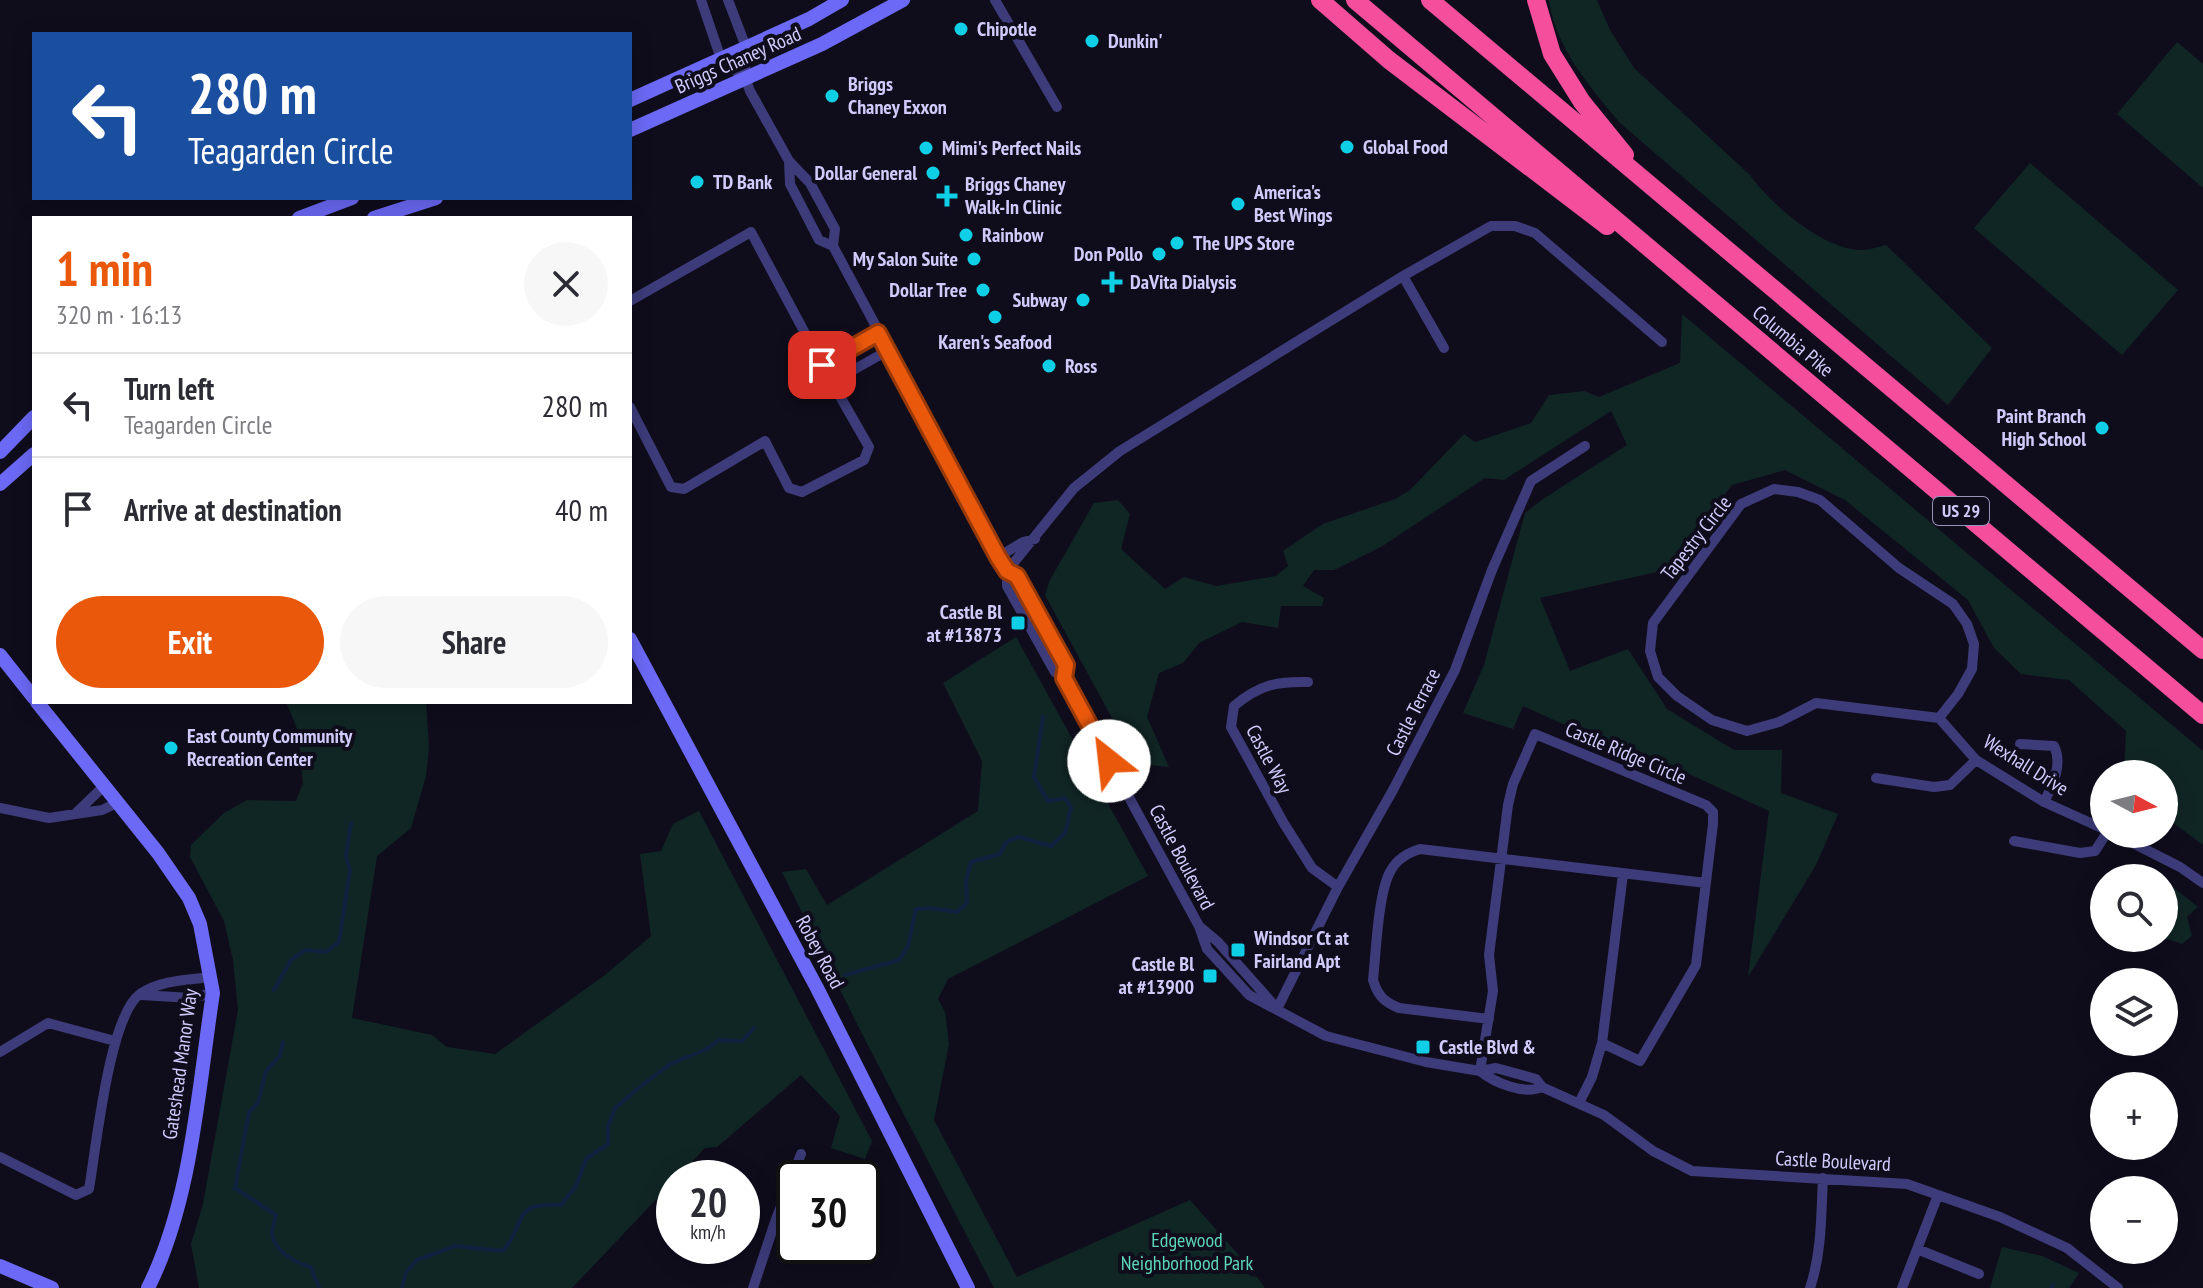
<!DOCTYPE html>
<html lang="en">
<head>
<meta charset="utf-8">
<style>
  :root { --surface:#fff; --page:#f7f7f7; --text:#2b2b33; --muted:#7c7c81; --line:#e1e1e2; --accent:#ea580c }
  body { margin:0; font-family:"PT Sans Narrow",sans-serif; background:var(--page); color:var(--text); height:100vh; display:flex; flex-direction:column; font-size:30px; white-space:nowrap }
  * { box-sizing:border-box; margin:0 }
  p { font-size:26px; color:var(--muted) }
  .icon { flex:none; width:44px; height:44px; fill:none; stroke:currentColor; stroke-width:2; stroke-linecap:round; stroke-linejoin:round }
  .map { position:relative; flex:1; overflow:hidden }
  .drawer { position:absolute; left:32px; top:216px; width:600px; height:488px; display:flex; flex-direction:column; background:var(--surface); border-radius:0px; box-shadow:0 4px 20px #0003 }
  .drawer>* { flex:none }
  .hud { position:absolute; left:32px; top:32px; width:600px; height:168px; border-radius:0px; box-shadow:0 4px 20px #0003; background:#1a4fa0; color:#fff; overflow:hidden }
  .needle { width:52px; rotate:97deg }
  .tools { position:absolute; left:2090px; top:760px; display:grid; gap:16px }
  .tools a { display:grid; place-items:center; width:88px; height:88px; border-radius:50%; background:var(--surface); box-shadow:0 4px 20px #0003; font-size:40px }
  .speed { position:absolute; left:656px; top:1160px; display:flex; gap:16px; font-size:40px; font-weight:700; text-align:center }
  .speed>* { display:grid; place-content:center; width:104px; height:104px; border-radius:50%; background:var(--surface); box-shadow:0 4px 20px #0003; line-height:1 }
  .speed small { font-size:20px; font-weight:400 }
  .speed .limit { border:4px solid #111; border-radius:12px; background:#fff; color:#111 }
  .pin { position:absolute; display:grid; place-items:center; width:68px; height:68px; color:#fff; margin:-34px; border-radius:16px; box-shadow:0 4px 12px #0006 }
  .me { position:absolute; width:88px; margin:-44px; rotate:331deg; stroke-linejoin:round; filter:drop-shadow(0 0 6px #0008) }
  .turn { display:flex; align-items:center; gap:28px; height:168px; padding:0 24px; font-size:36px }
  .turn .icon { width:104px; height:104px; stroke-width:2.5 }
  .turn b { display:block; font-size:56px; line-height:68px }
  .round { display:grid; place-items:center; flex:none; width:84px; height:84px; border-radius:42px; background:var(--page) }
  .summary { display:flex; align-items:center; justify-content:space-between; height:136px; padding:0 24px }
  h1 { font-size:48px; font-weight:700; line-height:60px; color:var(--accent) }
  .primary-button { display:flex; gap:16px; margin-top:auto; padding:16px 24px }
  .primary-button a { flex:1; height:92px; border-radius:48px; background:var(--accent); color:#fff; font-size:32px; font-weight:700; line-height:92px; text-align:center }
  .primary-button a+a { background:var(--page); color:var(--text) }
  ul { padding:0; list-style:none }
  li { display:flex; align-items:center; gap:24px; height:104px; padding:0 24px; border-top:2px solid var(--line) }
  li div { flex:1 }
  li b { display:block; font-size:30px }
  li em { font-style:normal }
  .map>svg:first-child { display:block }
</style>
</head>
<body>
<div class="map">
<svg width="2203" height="1288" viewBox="0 0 2203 1288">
  <rect width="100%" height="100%" fill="#0f0d1c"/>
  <path fill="#102625" d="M1549 0H1597L1610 30 1634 68 1750 175C1770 204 1824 250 1861 250 1869 250 1878 247 1886 245L1992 348 1948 405 1620 123C1590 87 1555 47 1549 0Z
    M2177 42 2203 64V188L2117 114Z
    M2030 163 2178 290 2122 355 1974 228Z
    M1682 314 2203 751V845L2164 816V774H2124L2126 731 2069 680 2021 674 1994 648 1968 600 1845 500 1785 470 1732 485 1666 570 1540 598 1570 671 1628 649 1667 709 1734 750H1782L1781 793 1838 814 1816 865 1748 977 1769 811 1646 754 1625 752 1523 706 1513 729 1463 713 1484 665 1525 513 1543 499 1627 445 1611 411 1504 480 1485 478 1381 547 1334 570H1314L1303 586 1324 598 1322 606H1281L1278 628 1242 622 1199 643 1183 663 1159 673 1147 717 1169 767 1137 764 1045 595 1050 580 1094 503 1118 500 1130 514 1121 549 1165 589 1184 577 1216 586 1276 576 1288 566 1283 551 1323 524 1395 499 1410 490 1464 434 1475 442 1531 423 1549 395 1584 391 1599 397 1680 363Z
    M1016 637 1148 876 948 979 938 999 945 1012 949 1044 934 1120 1017 1277 1190 1200 1243 1260 1240 1263 1250 1276 1257 1277 1265 1288H994L859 1028 782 872 806 869 827 905 978 811 982 761 943 683Z
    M286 702H426L429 748 426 776 411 828 377 856 352 1018 432 1035 447 1047 495 1054 605 975 651 936 640 854 661 851 673 824 699 811 872 1141 865 1159 831 1148 840 1116 801 1075 717 1147 705 1148 572 1288H199L191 1244 203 1204 238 1010 233 960 224 921 190 857 191 845 224 813 247 800 296 801 303 783 298 731Z
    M2164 880 2198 907 2187 917 2192 936 2182 944 2164 938Z
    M2002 1247 2042 1256 2079 1273 2069 1288H1990Z"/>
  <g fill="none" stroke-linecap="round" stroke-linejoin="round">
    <path stroke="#0e213f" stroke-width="4" d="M845 975 899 960 908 946 916 909 930 908 957 912 967 903 966 880 971 862 1000 854 1006 842 1019 837 1051 846 1065 833 1071 808 1065 798 1048 801 1034 777 1043 717
      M274 990 291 960 305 950 326 952 339 942 350 870 346 856 351 823
      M283 1042 280 1056 266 1071 258 1103 249 1112 235 1188 276 1215C275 1221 272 1229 272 1234 275 1252 296 1263 311 1267L319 1288
      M402 1288 406 1272 417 1260 455 1246 503 1251C529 1219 510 1203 561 1205L576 1186 586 1159 608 1144V1126L615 1108 641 1086 670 1064 707 1049 719 1040 742 1041 754 1028
      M2051 1288 2053 1285"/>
    <path stroke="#3d3b79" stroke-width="10" d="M701 0 721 59 745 78
      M728 0 746 47 745 78 750 91 789 161 810 183 835 229 833 246 1007 571V586L1055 672 1064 678 1199 926 1207 949 1249 995 1326 1036 1426 1062 1480 1071 1496 1068 1536 1079 1542 1087 1604 1115 1653 1151 1692 1171 1907 1184 2000 1217 2067 1248 2118 1288
      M995 0 1057 107
      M789 161 790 184 819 240 833 246
      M1403 276 1444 348
      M630 301 751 232 822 365 869 447 864 460 802 492 789 488 765 441 684 489 671 487 630 407
      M822 365 878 333
      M832 382 887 351
      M1774 489 1798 492 1820 500 1899 568 1953 604 1967 624 1974 644 1972 669 1958 694 1939 718 1816 703 1779 722 1747 731 1712 720 1677 696 1658 677 1650 651 1653 623 1741 504Z
      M998 557 1023 542 1035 539
      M1007 571 1074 488 1120 451 1403 276 1491 226H1515L1535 233 1662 342
      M1007 571 1017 576 1066 665 1064 678
      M1308 682C1277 681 1259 685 1234 706L1231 727 1283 822 1312 868 1338 887
      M1939 718 1976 760 2044 802 2104 829
      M2020 744 2054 746C2063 764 2053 785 2044 802
      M1876 778 1934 787 1950 785 1976 760
      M0 808 49 818 102 810 117 803
      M77 812 104 786
      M2115 834 2180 867 2203 883
      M2014 841 2080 853 2095 851 2106 834
      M1199 926 1218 942 1273 1004
      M141 995 191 998 213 993
      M1277 1009 1338 887 1393 790 1455 670 1492 570 1531 481 1585 446
      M1489 1019 1399 1008C1384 1002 1378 996 1373 980 1376 953 1378 894 1390 872 1396 860 1407 853 1420 849L1706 883
      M1602 1043 1623 874
      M0 1052 48 1023 115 1041
      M1480 1071 1493 991 1489 955 1508 805 1513 784 1535 734 1706 805 1713 812V824L1696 965 1640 1061 1602 1043 1592 1077 1579 1103
      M1480 1071C1495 1083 1524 1095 1542 1087
      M0 1157 76 1195 89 1189C96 1149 109 1016 140 994 161 980 187 980 211 977
      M1917 1249 1979 1274
      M753 1288 776 1219 801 1154
      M1810 1288C1822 1252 1821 1215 1823 1178
      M1902 1288 1938 1195"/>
    <path stroke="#6c69f6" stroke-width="14" d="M630 100 809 19 842 0
      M630 130 822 44 903 0
      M299 218 352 198
      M374 218 436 198
      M0 452 34 417
      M0 484 34 454
      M630 639 817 988 968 1288
      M0 655 34 698
      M37 702 158 853 189 898 200 924 213 993C198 1090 192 1200 148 1288
      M0 1266 52 1288"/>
    <path stroke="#f44e9d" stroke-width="18" d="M1320 0 1389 60 1607 226
      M1355 0 2203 715
      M1430 0 2203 650
      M1536 0 1552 54 1582 102 1625 155"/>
  </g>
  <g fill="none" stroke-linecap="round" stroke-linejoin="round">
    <defs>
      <path id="route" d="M822 365 878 333 998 557 1007 571 1017 576 1066 665 1064 678 1109 761"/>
    </defs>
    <use href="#route" stroke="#983908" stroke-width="20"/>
    <use href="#route" stroke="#ea580c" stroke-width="14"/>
  </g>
  <g fill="#0ecfe5" stroke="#0f0d1c" stroke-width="3">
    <circle cx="961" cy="29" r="8"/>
    <circle cx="1092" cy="41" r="8"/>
    <circle cx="832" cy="96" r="8"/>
    <circle cx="1347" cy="147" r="8"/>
    <circle cx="926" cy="148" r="8"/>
    <circle cx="933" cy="173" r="8"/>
    <circle cx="697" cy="182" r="8"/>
    <path d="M943 184h8v8h8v8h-8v8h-8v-8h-8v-8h8z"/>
    <circle cx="1238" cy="204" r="8"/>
    <circle cx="966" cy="235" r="8"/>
    <circle cx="1177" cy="243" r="8"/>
    <circle cx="1159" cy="254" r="8"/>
    <circle cx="974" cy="259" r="8"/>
    <path d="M1108 270h8v8h8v8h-8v8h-8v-8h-8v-8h8z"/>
    <circle cx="983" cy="290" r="8"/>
    <circle cx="1083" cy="300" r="8"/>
    <circle cx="995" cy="317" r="8"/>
    <circle cx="1049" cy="366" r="8"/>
    <circle cx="2102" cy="428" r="8"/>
    <rect x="1010" y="615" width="16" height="16" rx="4"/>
    <circle cx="171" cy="748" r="8"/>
    <rect x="1230" y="942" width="16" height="16" rx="4"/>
    <rect x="1202" y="968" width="16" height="16" rx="4"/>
    <rect x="1415" y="1039" width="16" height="16" rx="4"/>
  </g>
  <g text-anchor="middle" stroke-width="8" stroke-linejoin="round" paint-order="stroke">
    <rect fill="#0f0d1c" stroke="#9792b9" stroke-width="2" x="1933" y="497" width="56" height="28" rx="6"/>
    <g font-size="18" font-weight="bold" fill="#d1cbfc">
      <text x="1961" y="517">US 29</text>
    </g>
    <g font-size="20" font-weight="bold" fill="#d1cbfc" stroke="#0f0d1c" text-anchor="start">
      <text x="977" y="36">Chipotle</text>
      <text x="1108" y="48">Dunkin'</text>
      <text x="848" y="91">Briggs<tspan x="848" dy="23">Chaney Exxon</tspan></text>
      <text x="1363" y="154">Global Food</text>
      <text x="942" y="155">Mimi's Perfect Nails</text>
      <text x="917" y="180" text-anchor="end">Dollar General</text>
      <text x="713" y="189">TD Bank</text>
      <text x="965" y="191">Briggs Chaney<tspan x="965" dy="23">Walk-In Clinic</tspan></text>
      <text x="1254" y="199">America's<tspan x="1254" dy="23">Best Wings</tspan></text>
      <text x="982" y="242">Rainbow</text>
      <text x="1193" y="250">The UPS Store</text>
      <text x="1143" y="261" text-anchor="end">Don Pollo</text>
      <text x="958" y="266" text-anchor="end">My Salon Suite</text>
      <text x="1130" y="289">DaVita Dialysis</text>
      <text x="967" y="297" text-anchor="end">Dollar Tree</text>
      <text x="1067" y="307" text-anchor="end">Subway</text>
      <text x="995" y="349" text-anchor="middle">Karen's Seafood</text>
      <text x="1065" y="373">Ross</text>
      <text x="2086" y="423" text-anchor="end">Paint Branch<tspan x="2086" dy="23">High School</tspan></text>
      <text x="1002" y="619" text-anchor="end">Castle Bl<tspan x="1002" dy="23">at #13873</tspan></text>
      <text x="187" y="743">East County Community<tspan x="187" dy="23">Recreation Center</tspan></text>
      <text x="1254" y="945">Windsor Ct at<tspan x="1254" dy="23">Fairland Apt</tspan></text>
      <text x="1194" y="971" text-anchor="end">Castle Bl<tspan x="1194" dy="23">at #13900</tspan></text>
      <text x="1439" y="1054">Castle Blvd &amp;</text>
    </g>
    <g font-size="20" fill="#d1cbfc" stroke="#0f0d1c">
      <text transform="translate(738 60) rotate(-24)" y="7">Briggs Chaney Road</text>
      <text transform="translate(1793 341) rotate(40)" y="7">Columbia Pike</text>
      <text transform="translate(1696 538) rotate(-52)" y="7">Tapestry Circle</text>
      <text transform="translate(1413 712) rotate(-63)" y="7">Castle Terrace</text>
      <text transform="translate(1626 753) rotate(23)" y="7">Castle Ridge Circle</text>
      <text transform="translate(1269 759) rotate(62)" y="7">Castle Way</text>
      <text transform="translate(2026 765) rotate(32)" y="7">Wexhall Drive</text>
      <text transform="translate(1182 857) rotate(62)" y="7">Castle Boulevard</text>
      <text transform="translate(820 952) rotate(62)" y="7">Robey Road</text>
      <text transform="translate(180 1064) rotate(-82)" y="7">Gateshead Manor Way</text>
      <text transform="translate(1833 1161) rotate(3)" y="7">Castle Boulevard</text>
    </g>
    <g font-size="20" fill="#5dd6b8" stroke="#0f0d1c">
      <text x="1187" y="1247">Edgewood<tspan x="1187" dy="23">Neighborhood Park</tspan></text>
    </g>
  </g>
</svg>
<div class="tools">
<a><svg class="needle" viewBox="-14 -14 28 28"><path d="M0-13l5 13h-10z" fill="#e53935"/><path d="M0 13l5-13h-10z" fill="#7c7c81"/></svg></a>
<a><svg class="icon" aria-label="search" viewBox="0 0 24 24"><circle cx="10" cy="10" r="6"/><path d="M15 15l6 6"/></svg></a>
<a><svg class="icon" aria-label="layers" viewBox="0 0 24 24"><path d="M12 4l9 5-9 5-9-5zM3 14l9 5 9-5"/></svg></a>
<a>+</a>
<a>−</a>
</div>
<div class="speed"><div>20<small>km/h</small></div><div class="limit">30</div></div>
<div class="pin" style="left:822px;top:365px;background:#d93025"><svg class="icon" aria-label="arrive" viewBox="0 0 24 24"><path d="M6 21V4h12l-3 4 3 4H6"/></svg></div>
<svg class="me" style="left:1109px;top:761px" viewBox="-20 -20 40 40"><circle r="19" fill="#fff"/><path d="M0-13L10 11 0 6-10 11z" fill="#ea580c"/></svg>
<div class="hud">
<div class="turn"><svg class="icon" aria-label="left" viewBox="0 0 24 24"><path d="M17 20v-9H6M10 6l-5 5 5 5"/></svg><div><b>280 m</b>Teagarden Circle</div></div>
</div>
<section class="drawer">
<div class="summary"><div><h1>1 min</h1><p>320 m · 16:13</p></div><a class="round"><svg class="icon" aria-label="close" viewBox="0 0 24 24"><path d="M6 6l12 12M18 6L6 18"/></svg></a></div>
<ul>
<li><svg class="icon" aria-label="left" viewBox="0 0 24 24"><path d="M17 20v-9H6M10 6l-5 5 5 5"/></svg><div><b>Turn left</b><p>Teagarden Circle</p></div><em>280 m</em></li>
<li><svg class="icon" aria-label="arrive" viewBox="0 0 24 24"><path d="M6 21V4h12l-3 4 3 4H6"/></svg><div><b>Arrive at destination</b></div><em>40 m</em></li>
</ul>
<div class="primary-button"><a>Exit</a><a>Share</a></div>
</section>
</div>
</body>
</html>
